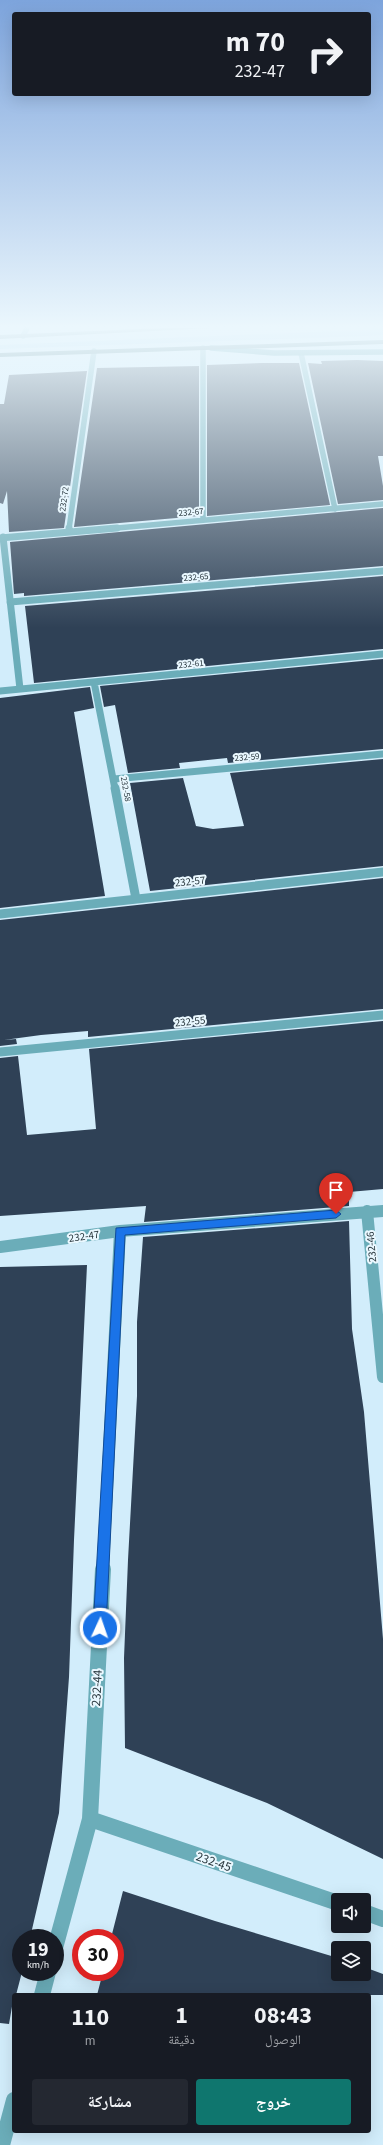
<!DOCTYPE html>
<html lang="ar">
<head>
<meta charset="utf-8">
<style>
  :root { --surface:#171b24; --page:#242831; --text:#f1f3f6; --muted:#9ea1a6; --accent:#0f766e }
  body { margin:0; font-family:"Source Sans 3","Noto Naskh Arabic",sans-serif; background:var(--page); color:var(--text); direction:rtl; height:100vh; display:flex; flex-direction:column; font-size:15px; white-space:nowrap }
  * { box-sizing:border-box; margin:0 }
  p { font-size:13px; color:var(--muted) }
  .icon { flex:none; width:22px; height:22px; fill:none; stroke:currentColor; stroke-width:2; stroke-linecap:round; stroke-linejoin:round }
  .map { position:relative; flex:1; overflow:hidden; direction:ltr }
  .panel { position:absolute; left:12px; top:1993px; width:359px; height:140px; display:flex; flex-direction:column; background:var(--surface); border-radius:4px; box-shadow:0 4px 16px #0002; direction:rtl }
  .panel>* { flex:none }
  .hud { position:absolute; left:12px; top:12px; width:359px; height:84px; border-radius:4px; box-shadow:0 4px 16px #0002; direction:rtl; background:#171b24; color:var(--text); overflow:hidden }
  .buttons { position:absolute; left:331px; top:1893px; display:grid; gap:8px }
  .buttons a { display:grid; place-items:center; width:40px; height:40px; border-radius:4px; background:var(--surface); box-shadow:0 4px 16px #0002; font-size:20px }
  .speed { position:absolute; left:12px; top:1929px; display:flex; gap:8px; font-size:20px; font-weight:700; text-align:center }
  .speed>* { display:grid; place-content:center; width:52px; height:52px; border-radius:50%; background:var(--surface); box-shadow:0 4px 16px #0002; line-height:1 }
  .speed small { font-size:10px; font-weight:400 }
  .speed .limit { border:6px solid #d22; background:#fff; color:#111 }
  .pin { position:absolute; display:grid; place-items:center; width:34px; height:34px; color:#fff; margin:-41px -17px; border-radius:50% 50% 50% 0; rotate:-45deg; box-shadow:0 0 4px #0007 }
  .pin .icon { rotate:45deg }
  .me { position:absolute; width:44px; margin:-22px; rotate:3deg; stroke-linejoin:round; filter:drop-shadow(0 0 3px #0008) }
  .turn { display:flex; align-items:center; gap:14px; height:84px; padding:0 20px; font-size:18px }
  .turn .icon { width:52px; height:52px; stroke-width:2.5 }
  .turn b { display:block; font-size:28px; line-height:34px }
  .eta { display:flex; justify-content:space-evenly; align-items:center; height:68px; text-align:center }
  .eta b { font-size:24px; font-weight:700; line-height:28px }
  .cta { display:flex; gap:8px; margin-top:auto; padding:8px 20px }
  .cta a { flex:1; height:46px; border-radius:4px; background:var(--accent); color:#fff; font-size:16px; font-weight:700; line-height:46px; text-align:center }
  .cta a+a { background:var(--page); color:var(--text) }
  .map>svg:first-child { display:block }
</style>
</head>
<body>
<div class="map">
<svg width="383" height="2145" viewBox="0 0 383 2145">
  <rect width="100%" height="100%" fill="#d2edfb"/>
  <path fill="#acd8f0" d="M383 329V335L364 336 0 349V345Z"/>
  <path fill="#2f4156" d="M357 360 383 361V456H378L383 486V500L338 504 308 363 322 364 321 361Z
    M263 363H299L330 505 207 516V365Z
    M199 366V516L74 527 97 368Z
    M87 371 64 528 9 532 7 491 3 504 0 503V404H4L9 375Z
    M383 508V566L24 596V593L14 594 10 542Z
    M383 576V649L34 683 25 606Z
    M383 659V749L228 763 227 758 179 763 180 768 128 773 115 705 104 707 100 686Z
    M90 687 94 708 74 712 105 896 0 908V698Z
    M383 759V866L150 891 130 783 183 778 196 826 213 829 244 826 230 773Z
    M383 878V1009L88 1037V1031L41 1035 4 1040 16 1039 17 1044 0 1046V920Z
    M383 1021V1189L349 1192V1206L144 1222 146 1206 0 1216V1058L18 1056 27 1135 96 1129 89 1049Z
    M349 1221 352 1329 364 1412 383 1639V1859L267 1803 125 1748 124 1658 128 1560 137 1396V1322L143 1237Z
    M87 1265 74 1540 69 1677 59 1813 30 1938H21L22 1972 16 1995H14L9 2024 0 2023V1267Z
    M123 1891 215 1921 338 1958V1974H364V1967L383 1974V1995H97L103 1972H115V1938H111Z"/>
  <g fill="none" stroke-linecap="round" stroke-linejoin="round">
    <path stroke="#6badb9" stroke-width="5.5" d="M203 348V520
      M301 353 335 509
      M69 529 94 351
      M106 529 383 504"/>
    <path stroke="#6badb9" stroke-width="7" d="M69 531V528
      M3 537 20 689
      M0 538 117 528
      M10 602 383 571
      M94 682 115 789
      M0 691 383 654
      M114 779 383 754"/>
    <path stroke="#6badb9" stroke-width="9" d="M115 788 136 899
      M0 914 383 872
      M0 1052 383 1015"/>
    <path stroke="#6badb9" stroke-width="12" d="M367 1211 383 1377
      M0 1247 120 1231 383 1211
      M103 1570 120 1231"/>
    <path stroke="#6badb9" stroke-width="16" d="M90 1819 338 1903
      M364 1912 383 1919
      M55 1948 90 1819 103 1569
      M42 1995 48 1972
      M2 2145 14 2100"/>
    <path stroke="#368c9b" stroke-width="5.5" d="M23 336 27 328
      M211 348 274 353 383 352"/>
    <path fill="#205b65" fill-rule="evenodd" d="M164 328H210L0 339V335Z
      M383 340V344L0 357V353Z"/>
  </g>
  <linearGradient id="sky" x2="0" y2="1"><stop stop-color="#7da4dc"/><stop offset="0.52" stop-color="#ebf7fd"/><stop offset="1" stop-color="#ebf7fd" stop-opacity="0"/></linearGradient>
  <rect width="383" height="628" fill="url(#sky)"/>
  <path fill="#1a73e8" stroke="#114b97" d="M336 1210 341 1214 336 1218 125 1235 106 1628 104 1633 100 1635 95 1633 93 1628 116 1228Z"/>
  <g text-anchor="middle" stroke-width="4" stroke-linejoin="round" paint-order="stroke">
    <g font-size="9" fill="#28363d" stroke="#eaf8ff">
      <text transform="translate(64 499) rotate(-82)" y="3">232-72</text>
      <text transform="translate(191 512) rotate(-5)" y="3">232-67</text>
      <text transform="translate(196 577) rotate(-5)" y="3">232-65</text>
      <text transform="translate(191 664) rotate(-6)" y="3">232-61</text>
      <text transform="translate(247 757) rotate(-5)" y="3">232-59</text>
      <text transform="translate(126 789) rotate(79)" y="3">232-58</text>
    </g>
    <g font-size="11" fill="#28363d" stroke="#eaf8ff">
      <text transform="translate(190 881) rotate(-6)" y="4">232-57</text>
      <text transform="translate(190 1021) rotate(-6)" y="4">232-55</text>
      <text transform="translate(84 1236) rotate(-8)" y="4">232-47</text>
      <text transform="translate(371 1247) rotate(-95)" y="4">232-46</text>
    </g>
    <g font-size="13" fill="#28363d" stroke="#eaf8ff">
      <text transform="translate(96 1688) rotate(-87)" y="5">232-44</text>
      <text transform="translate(214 1861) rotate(19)" y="5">232-45</text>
    </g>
  </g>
</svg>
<div class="buttons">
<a><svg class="icon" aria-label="sound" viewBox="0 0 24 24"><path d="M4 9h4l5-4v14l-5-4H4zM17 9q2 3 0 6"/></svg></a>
<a><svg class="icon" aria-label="layers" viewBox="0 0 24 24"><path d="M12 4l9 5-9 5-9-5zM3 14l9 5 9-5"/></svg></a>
</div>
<div class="speed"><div>19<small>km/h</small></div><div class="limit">30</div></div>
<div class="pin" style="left:336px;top:1214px;background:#d93025"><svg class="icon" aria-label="arrive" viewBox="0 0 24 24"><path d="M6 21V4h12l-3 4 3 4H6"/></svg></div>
<svg class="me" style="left:100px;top:1628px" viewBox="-20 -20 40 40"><circle r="17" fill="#1a73e8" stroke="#fff" stroke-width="3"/><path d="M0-11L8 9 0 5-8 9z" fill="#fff"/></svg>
<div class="hud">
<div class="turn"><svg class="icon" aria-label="right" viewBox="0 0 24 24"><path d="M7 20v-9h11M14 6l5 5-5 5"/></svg><div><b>70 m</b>232-47</div></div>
</div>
<section class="panel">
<div class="eta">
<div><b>08:43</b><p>الوصول</p></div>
<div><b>1</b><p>دقيقة</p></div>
<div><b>110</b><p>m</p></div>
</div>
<div class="cta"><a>خروج</a><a>مشاركة</a></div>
</section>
</div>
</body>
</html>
